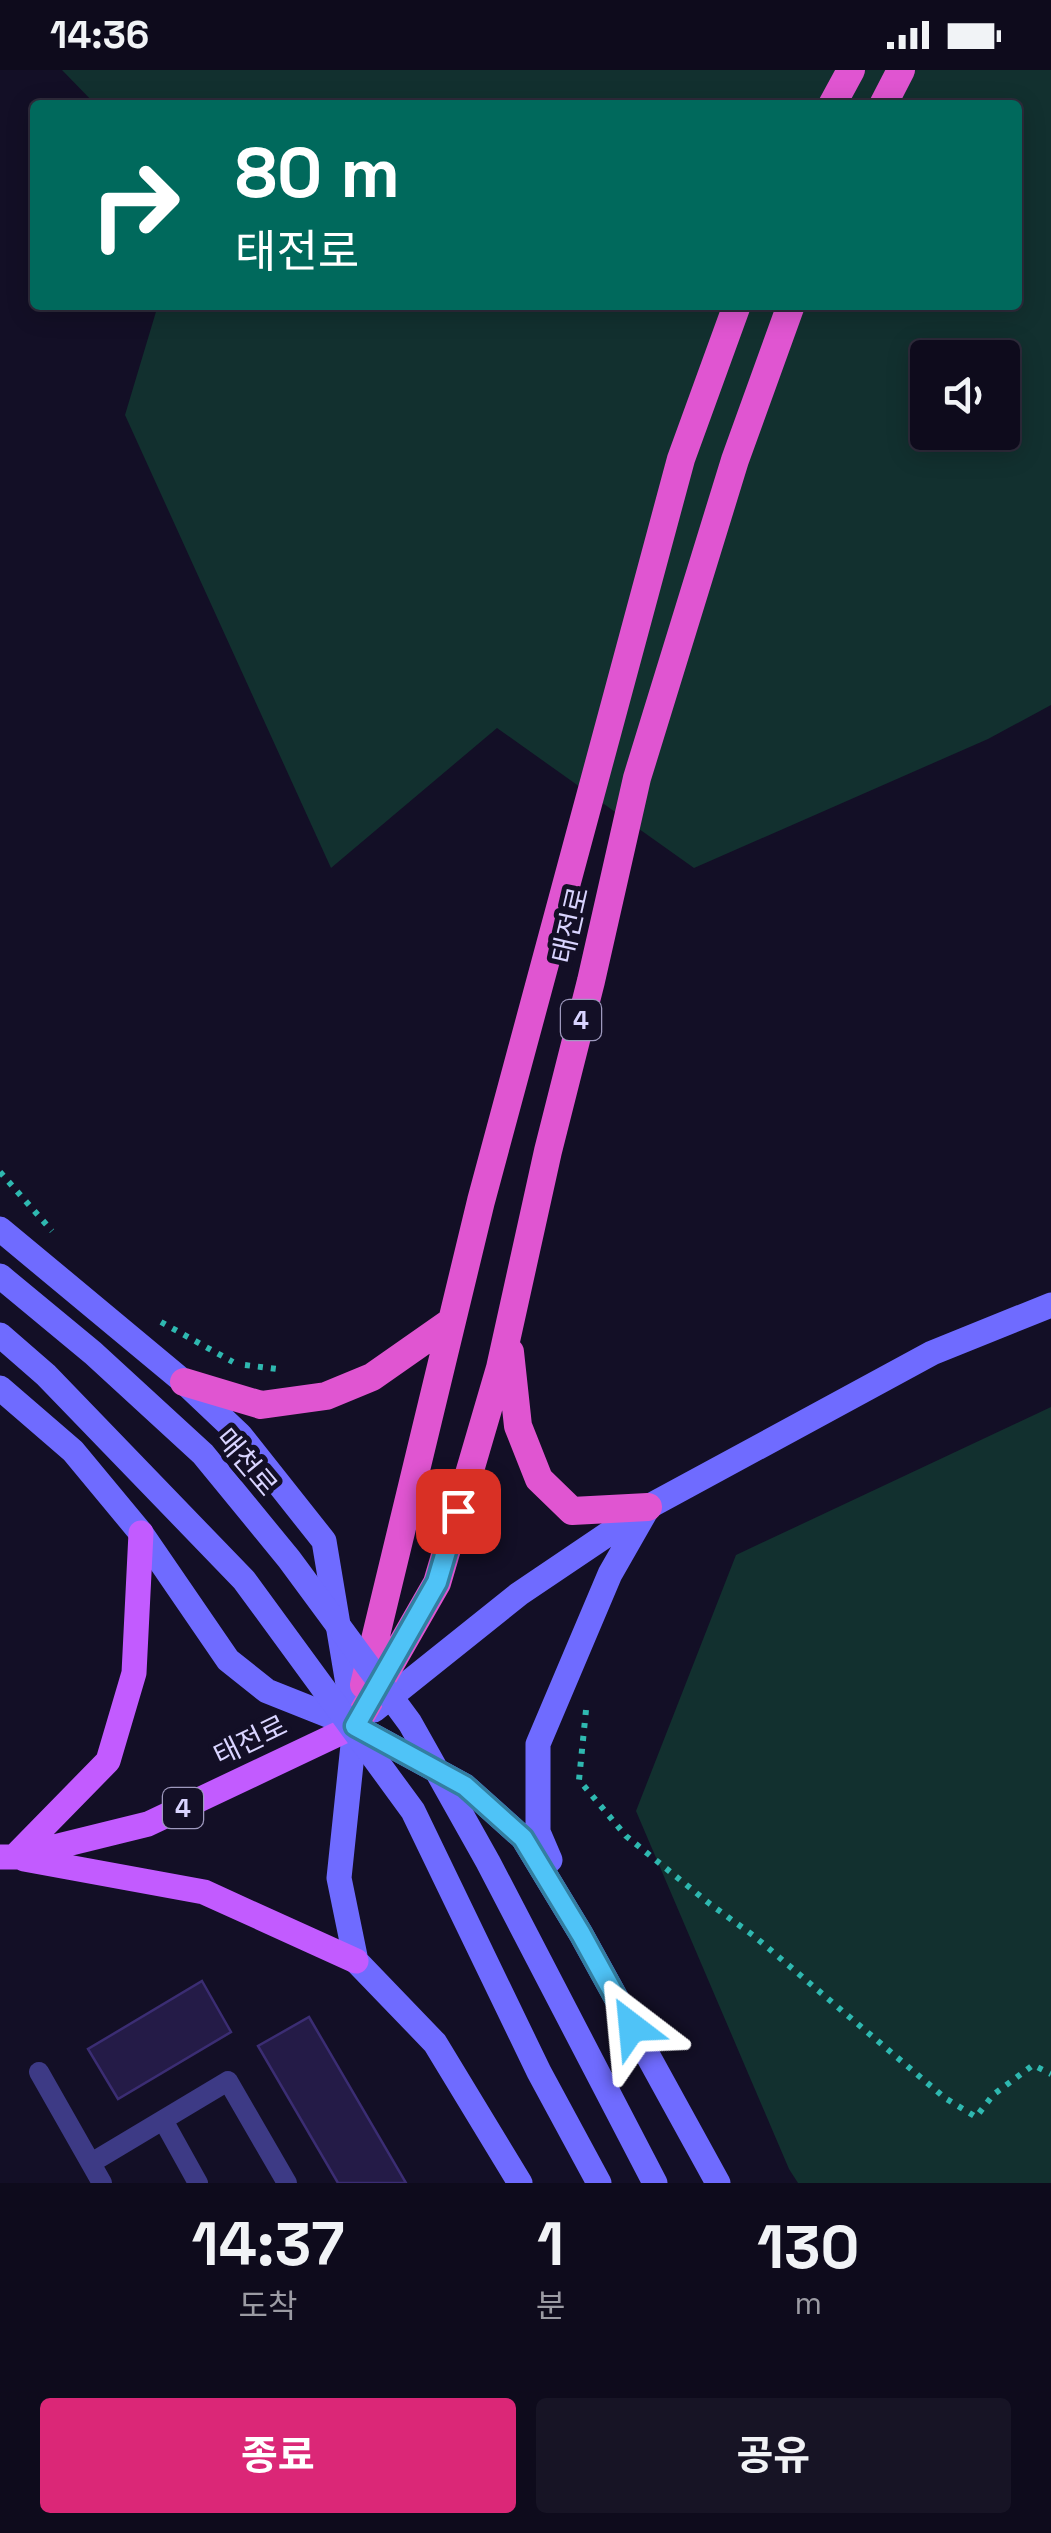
<!DOCTYPE html>
<html lang="ko">
<head>
<meta charset="utf-8">
<style>
  :root { --surface:#0e0b1c; --page:#171425; --text:#f1f3f6; --muted:#9b9ba3; --line:#2e2b3b; --accent:#db2777 }
  body { margin:0; font-family:"Space Grotesk","Noto Sans KR",sans-serif; background:var(--page); color:var(--text); height:100vh; display:flex; flex-direction:column; font-size:38px; white-space:nowrap }
  * { box-sizing:border-box; margin:0 }
  p { font-size:32px; color:var(--muted) }
  .icon { flex:none; width:55px; height:55px; fill:none; stroke:currentColor; stroke-width:2; stroke-linecap:round; stroke-linejoin:round }
  .map { position:relative; height:2113px; overflow:hidden }
  .details { display:flex; flex-direction:column; background:var(--surface); flex:1 }
  .details>* { flex:none }
  .guide { position:absolute; left:30px; top:30px; width:992px; height:210px; border-radius:10px; box-shadow:0 5px 25px #0003,0 0 0 2px var(--line); background:#00695c; color:#fff; overflow:hidden }
  .fabs { position:absolute; left:910px; top:270px; display:grid; gap:20px }
  .fabs a { display:grid; place-items:center; width:110px; height:110px; border-radius:10px; background:var(--surface); box-shadow:0 5px 25px #0003,0 0 0 2px var(--line); font-size:50px }
  .pin { position:absolute; display:grid; place-items:center; width:85px; height:85px; color:#fff; margin:-42px; border-radius:20px; box-shadow:0 5px 15px #0006 }
  .me { position:absolute; width:110px; margin:-55px; rotate:331deg; stroke-linejoin:round; filter:drop-shadow(0 0 8px #0008) }
  .turn { display:flex; align-items:center; gap:35px; height:210px; padding:0 40px; font-size:45px }
  .turn .icon { width:130px; height:130px; stroke-width:2.5 }
  .turn b { display:block; font-size:70px; line-height:85px }
  .eta { display:flex; justify-content:space-evenly; align-items:center; height:170px; text-align:center }
  .eta b { font-size:60px; font-weight:700; line-height:70px }
  .button { display:flex; gap:20px; margin-top:auto; padding:20px 40px }
  .button a { flex:1; height:115px; border-radius:10px; background:var(--accent); color:#fff; font-size:40px; font-weight:700; line-height:115px; text-align:center }
  .button a+a { background:var(--page); color:var(--text) }
  .status { display:flex; justify-content:space-between; align-items:center; height:70px; padding:0 50px; background:var(--surface); direction:ltr }
  .status svg { height:28px; fill:currentColor }
  .map>svg:first-child { display:block }
</style>
</head>
<body>
<div class="status"><b>14:36</b><svg viewBox="0 0 49 12"><path d="M0 12V9h3v3zM5 12V6h3v6zM10 12V3h3v9zM15 12V0h3v12zM26 1h20v11H26zM47 4h2v5h-2z"/></svg></div>
<div class="map">
<svg width="1051" height="2113" viewBox="0 0 1051 2113">
  <rect width="100%" height="100%" fill="#130f26"/>
  <path fill="#12302f" fill-rule="evenodd" d="M62 0H1051V635L988 669 694 798 497 658 331 798 125 345 158 235H1018V35H96ZM928 288H1002V362H928Z
    M1051 1337V2113H798L789 2099 636 1741 736 1485Z"/>
  <path fill="#241b47" stroke="#3b2d73" stroke-width="2.5" d="M202 1911 231 1962 118 2029 88 1979Z
    M309 1947 406 2113H338L258 1976Z"/>
  <g fill="none" stroke-linecap="round" stroke-linejoin="round">
    <path stroke="#2fb8b0" stroke-width="6" stroke-dasharray="5 8" stroke-linecap="butt" d="M0 1102 52 1161
      M161 1252 233 1292
      M245 1295 277 1299
      M586 1640 579 1710 626 1766 710 1834 754 1866 945 2028 976 2047 993 2025 1033 1995 1051 2004"/>
    <path stroke="#3d3a85" stroke-width="20" d="M39 2002 102 2113
      M163 2050 198 2113
      M91 2093 228 2011 287 2113"/>
    <path stroke="#6f6bff" stroke-width="25" d="M0 1159 184 1312 240 1365 324 1471 355 1656 339 1808 356 1891 435 1973 520 2113
      M0 1318 73 1381 141 1463 228 1590 267 1621 355 1656 465 1716 523 1768 581 1864 718 2113
      M374 1640 519 1524 648 1437 932 1283 1051 1235
      M550 1790 538 1762V1674L610 1504 646 1441"/>
    <path stroke="#c25bff" stroke-width="25" d="M0 1787H14L148 1754 355 1656
      M14 1787 108 1691 134 1603 141 1463
      M24 1789 204 1822 356 1891"/>
    <path stroke="#e055d1" stroke-width="28" d="M832 35 851 0
      M883 35 901 0
      M510 1282 518 1356 539 1409 572 1441 648 1437
      M184 1312 261 1335 326 1326 372 1307 452 1251
      M364 1615 481 1131 681 389 737 235
      M355 1656 437 1513 500 1298 548 1081 591 911 637 708 735 390 791 235"/>
    <path stroke="#6f6bff" stroke-width="25" d="M0 1206 93 1283 203 1384 289 1489 410 1653 488 1792 655 2113
      M0 1265 46 1305 244 1510 413 1741 539 2002 599 2113"/>
  </g>
  <g fill="none" stroke-linecap="round" stroke-linejoin="round">
    <defs>
      <path id="route" d="M458 1441 437 1512 355 1656 465 1716 523 1768 581 1864 632 1957"/>
    </defs>
    <use href="#route" stroke="#337fa1" stroke-width="25"/>
    <use href="#route" stroke="#4fc3f7" stroke-width="18"/>
  </g>
  <g text-anchor="middle" stroke-width="10" stroke-linejoin="round" paint-order="stroke">
    <g fill="#130f26" stroke="#9e99be" stroke-width="2.5">
      <rect x="561" y="930" width="40" height="40" rx="8"/>
      <rect x="163" y="1718" width="40" height="40" rx="8"/>
    </g>
    <g font-size="25" font-weight="bold" fill="#d9d4ff">
      <text x="581" y="959">4</text>
      <text x="183" y="1747">4</text>
    </g>
    <g font-size="28" fill="#d9d4ff" stroke="#130f26">
      <text transform="translate(570 855) rotate(-77)" y="10">태전로</text>
      <text transform="translate(247 1392) rotate(50)" y="10">매천로</text>
      <text transform="translate(250 1670) rotate(-26)" y="10">태전로</text>
    </g>
  </g>
</svg>
<div class="fabs">
<a><svg class="icon" aria-label="sound" viewBox="0 0 24 24"><path d="M4 9h4l5-4v14l-5-4H4zM17 9q2 3 0 6"/></svg></a>
</div>
<div class="pin" style="left:458px;top:1441px;background:#d93025"><svg class="icon" aria-label="arrive" viewBox="0 0 24 24"><path d="M6 21V4h12l-3 4 3 4H6"/></svg></div>
<svg class="me" style="left:632px;top:1957px" viewBox="-20 -20 40 40"><path d="M0-17L14 15 0 8-14 15z" fill="#4fc3f7" stroke="#fff" stroke-width="4"/></svg>
<div class="guide">
<div class="turn"><svg class="icon" aria-label="right" viewBox="0 0 24 24"><path d="M7 20v-9h11M14 6l5 5-5 5"/></svg><div><b>80 m</b>태전로</div></div>
</div>
</div>
<section class="details">
<div class="eta">
<div><b>14:37</b><p>도착</p></div>
<div><b>1</b><p>분</p></div>
<div><b>130</b><p>m</p></div>
</div>
<div class="button"><a>종료</a><a>공유</a></div>
</section>
</body>
</html>
